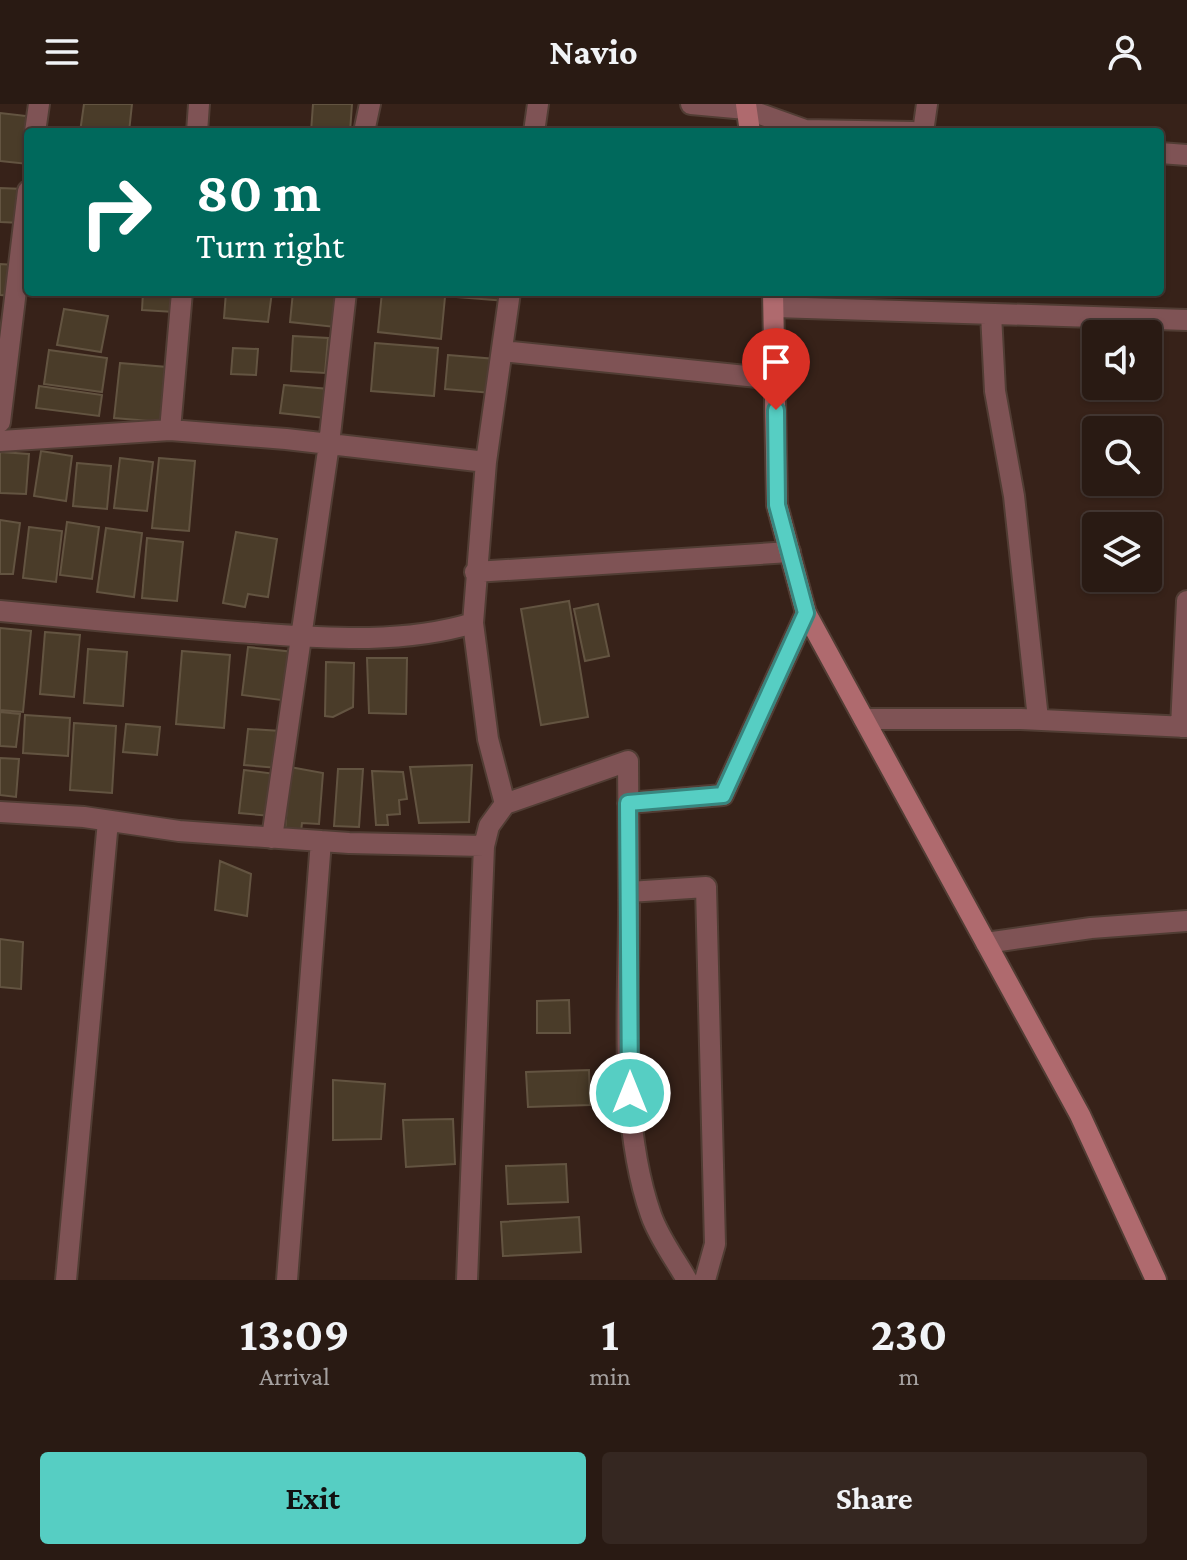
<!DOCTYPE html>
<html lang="en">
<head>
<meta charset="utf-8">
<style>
  :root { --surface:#291a13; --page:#352721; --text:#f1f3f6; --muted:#a5a1a0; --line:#453833; --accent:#56cec3 }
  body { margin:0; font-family:"Crimson Pro",serif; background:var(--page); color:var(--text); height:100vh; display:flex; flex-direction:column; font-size:30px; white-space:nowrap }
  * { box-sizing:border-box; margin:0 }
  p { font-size:26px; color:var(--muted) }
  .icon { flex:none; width:44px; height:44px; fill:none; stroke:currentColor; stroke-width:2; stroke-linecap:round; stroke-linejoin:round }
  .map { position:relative; height:1176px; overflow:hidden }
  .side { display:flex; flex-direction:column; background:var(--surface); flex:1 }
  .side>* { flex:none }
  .top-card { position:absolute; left:24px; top:24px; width:1140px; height:168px; border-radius:8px; box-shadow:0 2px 6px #0004,0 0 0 2px var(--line); background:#00695c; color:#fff; overflow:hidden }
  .buttons { position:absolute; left:1082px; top:216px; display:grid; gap:16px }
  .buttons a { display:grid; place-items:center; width:80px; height:80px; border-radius:8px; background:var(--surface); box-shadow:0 2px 6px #0004,0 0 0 2px var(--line); font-size:40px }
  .pin { position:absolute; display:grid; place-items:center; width:68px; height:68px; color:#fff; margin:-82px -34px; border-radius:50% 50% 50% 0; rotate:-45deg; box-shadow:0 0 8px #0007 }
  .pin .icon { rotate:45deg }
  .me { position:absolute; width:88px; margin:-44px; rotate:0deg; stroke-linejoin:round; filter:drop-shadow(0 0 6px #0008) }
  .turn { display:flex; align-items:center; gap:28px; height:168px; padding:0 40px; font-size:36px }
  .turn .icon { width:104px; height:104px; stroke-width:2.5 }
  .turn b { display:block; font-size:56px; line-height:68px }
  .eta { display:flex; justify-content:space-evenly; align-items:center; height:136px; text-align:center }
  .eta b { font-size:48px; font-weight:700; line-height:56px }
  .primary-button { display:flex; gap:16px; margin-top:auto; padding:16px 40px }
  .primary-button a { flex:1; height:92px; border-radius:8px; background:var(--accent); color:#111; font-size:32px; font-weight:700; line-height:92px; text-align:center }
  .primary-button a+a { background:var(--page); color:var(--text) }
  header { display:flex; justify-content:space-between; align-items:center; height:104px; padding:0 40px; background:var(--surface); font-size:36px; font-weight:700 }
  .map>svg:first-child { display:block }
</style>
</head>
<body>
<header><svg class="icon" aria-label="menu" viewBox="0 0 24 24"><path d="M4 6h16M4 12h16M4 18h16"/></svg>Navio<svg class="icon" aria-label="person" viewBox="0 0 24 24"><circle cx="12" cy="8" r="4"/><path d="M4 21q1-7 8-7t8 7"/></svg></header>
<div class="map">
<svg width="1187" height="1176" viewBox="0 0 1187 1176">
  <rect width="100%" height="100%" fill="#372219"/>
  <path fill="#4a3c29" stroke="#635441" stroke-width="2" d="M84 0H132L129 28H80Z
    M313 0H352L350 28H311Z
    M0 9 35 13 28 28V60L0 57Z
    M0 84 24 85 22 119 0 118Z
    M0 160 15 161 12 192 0 191Z
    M143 188H175L174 208 142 206Z
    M226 188H272L268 218 224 214Z
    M293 188H339L335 223 290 218Z
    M382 188 445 193 441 235 378 228Z
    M457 188H507L506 197 457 193Z
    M64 205 108 212 101 248 57 241Z
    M293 232 328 234 325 269 291 267Z
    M375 239 438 244 434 292 371 287Z
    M233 244 258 245 256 271 231 270Z
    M49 246 107 254 102 288 44 280Z
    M448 251 496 255 492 289 445 285Z
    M120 259 167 263 162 318 114 314Z
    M284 281 329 285 325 314 280 309Z
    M39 282 102 291 99 312 36 304Z
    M41 347 72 352 66 397 34 392Z
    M0 348 29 350 26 390 0 389Z
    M120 354 153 358 147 407 114 404Z
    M159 354 195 357 189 427 152 424Z
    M77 359 111 362 107 405 73 402Z
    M0 416 20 419 13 470H0Z
    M67 418 99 423 92 475 60 471Z
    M29 423 62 427 56 478 23 474Z
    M106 424 142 429 134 493 97 488Z
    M236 428 277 435 268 493 248 490 245 503 223 499Z
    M147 434 183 438 177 497 142 494Z
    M569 497 588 613 541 621 521 505Z
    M598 500 609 552 585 557 574 505Z
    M0 524 31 527 23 608 0 606Z
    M45 528 80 531 74 593 40 590Z
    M248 543 294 548 289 597 242 591Z
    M88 545 127 548 123 602 84 599Z
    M182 547 230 551 224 624 176 620Z
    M367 554H407L406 610 369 609Z
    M326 558 354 559 353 603 333 613 325 612Z
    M0 608 20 610 16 643 0 642Z
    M25 611 70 614 68 652 23 649Z
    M74 619 116 622 112 689 70 686Z
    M126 620 160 623 157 651 123 648Z
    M248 625 281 627 278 664 244 661Z
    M0 654 19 655 16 693 0 691Z
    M472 661 469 718 419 719 410 663Z
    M290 663 323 669 319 720 302 719 301 728 285 727Z
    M338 665H363L359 723 334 722Z
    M244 666 276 670 271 712 239 709Z
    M372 667 403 668 407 695 399 696 400 710 387 711 388 721H376Z
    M220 757 251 770 247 812 215 806Z
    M0 835 23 838 21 885 0 883Z
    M569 896 570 929H537V897Z
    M589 966 590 1001 528 1003 526 968Z
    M333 976 385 980 381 1035 333 1036Z
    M453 1015 455 1060 406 1063 403 1016Z
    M566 1060 568 1098 508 1100 506 1062Z
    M579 1113 581 1148 503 1152 501 1118Z"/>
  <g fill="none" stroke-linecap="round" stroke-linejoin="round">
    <defs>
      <path id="street" d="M691 0 746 5 805 26 913 28
        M35 28 39 0
        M197 28 199 0
        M364 28 370 0
        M534 28 538 0
        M923 28 927 0
        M1160 49 1187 51
        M775 203 1187 216
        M991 210 995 287 1014 392 1038 615
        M502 247 776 275
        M0 318 28 87
        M170 326 182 188
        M0 337 170 326 286 335 486 358
        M475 468 790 448
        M0 507C79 515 158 522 237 528 315 533 398 542 473 519
        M864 615H1021L1187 623
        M1181 623 1187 497
        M628 699 723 691 806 509
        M505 700 488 635 473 519 486 358 510 188
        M0 708 84 713 179 727 349 739 484 742 489 722 505 700 628 657 629 788 706 783 715 1140 705 1176
        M272 734 329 340 346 188
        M629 788C630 891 617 1014 651 1111 659 1134 675 1155 687 1176
        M986 839 1091 824 1187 817
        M66 1176 108 717
        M287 1176 321 737
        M467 1176 484 742"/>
      <path id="secondary" d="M746 0 750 28
        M773 188 777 401 806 509 1080 1011 1156 1176"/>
    </defs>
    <use href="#street" stroke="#513d34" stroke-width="24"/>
    <use href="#secondary" stroke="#513d34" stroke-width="24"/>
    <use href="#street" stroke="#7f5355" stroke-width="20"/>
    <use href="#secondary" stroke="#af6a6e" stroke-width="20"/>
  </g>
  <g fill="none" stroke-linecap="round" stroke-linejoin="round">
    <defs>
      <path id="route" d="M630 989 628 699 723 691 806 509 777 401 776 306"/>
    </defs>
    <use href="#route" stroke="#38867f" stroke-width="20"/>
    <use href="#route" stroke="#56cec3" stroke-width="14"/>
  </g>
</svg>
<div class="buttons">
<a><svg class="icon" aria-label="sound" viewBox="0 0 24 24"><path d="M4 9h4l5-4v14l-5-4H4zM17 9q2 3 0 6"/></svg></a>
<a><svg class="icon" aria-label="search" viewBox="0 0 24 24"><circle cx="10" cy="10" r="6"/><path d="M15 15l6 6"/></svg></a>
<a><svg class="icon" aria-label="layers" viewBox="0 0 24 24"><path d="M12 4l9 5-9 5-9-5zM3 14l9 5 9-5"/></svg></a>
</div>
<div class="pin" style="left:776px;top:306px;background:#d93025"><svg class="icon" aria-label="arrive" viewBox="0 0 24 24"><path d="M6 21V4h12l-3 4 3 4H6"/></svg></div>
<svg class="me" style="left:630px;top:989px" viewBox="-20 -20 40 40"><circle r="17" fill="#56cec3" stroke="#fff" stroke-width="3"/><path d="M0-11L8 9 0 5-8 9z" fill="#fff"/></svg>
<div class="top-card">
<div class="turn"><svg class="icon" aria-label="right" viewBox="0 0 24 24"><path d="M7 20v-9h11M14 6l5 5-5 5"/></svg><div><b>80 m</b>Turn right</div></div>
</div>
</div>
<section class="side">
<div class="eta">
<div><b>13:09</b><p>Arrival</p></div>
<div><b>1</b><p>min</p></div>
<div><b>230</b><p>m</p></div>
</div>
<div class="primary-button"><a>Exit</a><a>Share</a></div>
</section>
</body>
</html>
